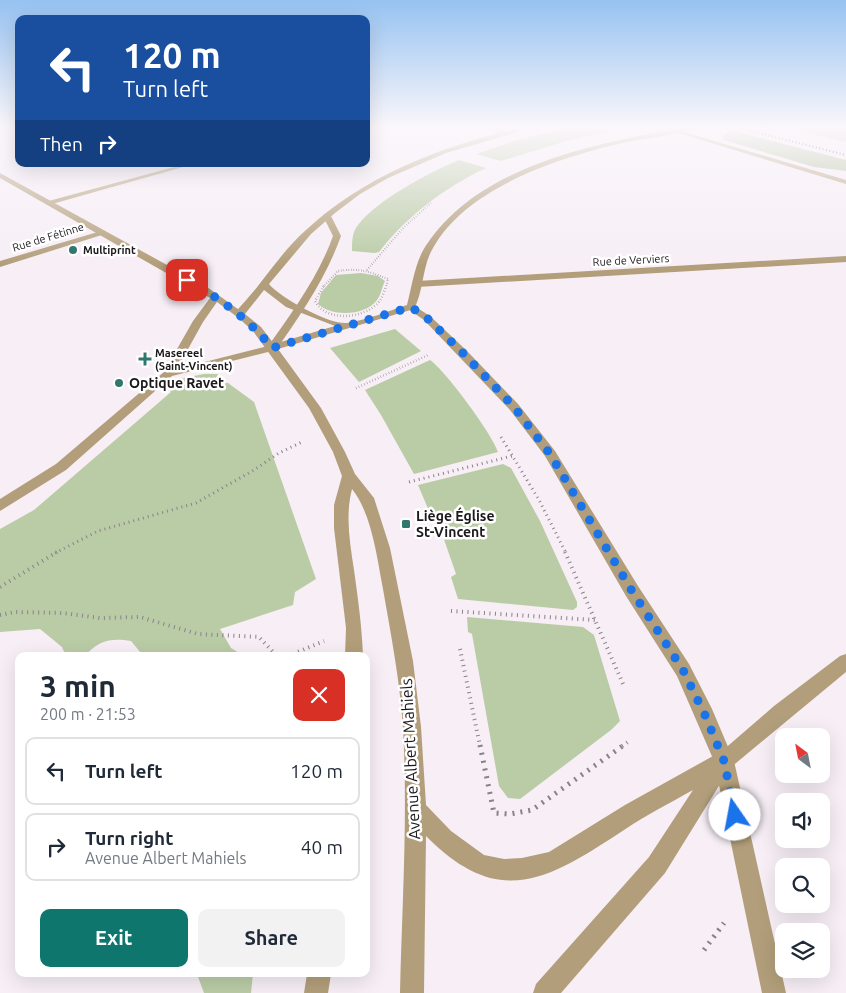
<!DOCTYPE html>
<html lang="en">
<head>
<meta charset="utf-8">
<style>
  :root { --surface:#fff; --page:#f2f2f3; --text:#1f2937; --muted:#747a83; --line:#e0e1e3; --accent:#0f766e }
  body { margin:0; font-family:Ubuntu,sans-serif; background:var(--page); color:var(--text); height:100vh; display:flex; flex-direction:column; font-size:19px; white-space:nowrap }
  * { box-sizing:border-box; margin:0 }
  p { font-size:16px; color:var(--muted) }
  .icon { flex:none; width:28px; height:28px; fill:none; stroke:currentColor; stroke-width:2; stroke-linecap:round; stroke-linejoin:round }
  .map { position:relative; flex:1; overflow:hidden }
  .side { position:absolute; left:15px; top:652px; width:355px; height:325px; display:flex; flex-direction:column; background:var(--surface); border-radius:10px; box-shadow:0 5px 20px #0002 }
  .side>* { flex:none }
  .guide { position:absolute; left:15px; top:15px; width:355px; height:152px; border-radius:10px; box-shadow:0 5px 20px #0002; background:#1a4fa0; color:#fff; overflow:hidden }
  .needle { width:32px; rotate:328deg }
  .fabs { position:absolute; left:775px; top:728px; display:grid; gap:10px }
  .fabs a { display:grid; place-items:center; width:55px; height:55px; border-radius:10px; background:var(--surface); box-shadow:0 5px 20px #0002; font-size:25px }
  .pin { position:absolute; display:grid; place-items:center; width:42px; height:42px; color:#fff; margin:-21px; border-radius:10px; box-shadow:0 2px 8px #0006 }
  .me { position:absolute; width:55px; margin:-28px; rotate:348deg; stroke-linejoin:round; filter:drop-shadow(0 0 4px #0008) }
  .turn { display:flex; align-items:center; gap:18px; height:105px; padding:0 25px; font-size:22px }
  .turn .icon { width:65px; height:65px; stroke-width:2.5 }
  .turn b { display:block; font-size:35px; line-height:42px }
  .then { display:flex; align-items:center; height:48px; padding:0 25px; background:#0003; gap:10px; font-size:19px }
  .round { display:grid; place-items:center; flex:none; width:52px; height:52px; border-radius:10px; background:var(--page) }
  .headline { display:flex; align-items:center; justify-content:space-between; height:85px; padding:0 25px }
  h1 { font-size:30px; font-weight:700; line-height:38px }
  .action { display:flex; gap:10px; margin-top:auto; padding:10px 25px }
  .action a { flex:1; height:58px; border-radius:10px; background:var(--accent); color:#fff; font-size:20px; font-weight:700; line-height:58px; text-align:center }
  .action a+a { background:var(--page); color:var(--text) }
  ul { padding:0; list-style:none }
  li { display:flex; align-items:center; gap:15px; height:68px; margin:0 10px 8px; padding:0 15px; border:2px solid var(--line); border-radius:10px }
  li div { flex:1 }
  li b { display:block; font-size:19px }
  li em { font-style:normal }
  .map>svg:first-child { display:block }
</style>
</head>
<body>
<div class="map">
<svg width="846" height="993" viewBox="0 0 846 993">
  <rect width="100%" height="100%" fill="#f7eef6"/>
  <path fill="#bacca6" d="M576 126H636L570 140 501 161 476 154 517 140Z
    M778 126H846V142Z
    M459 160 486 168C444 188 408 215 379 252L374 253 352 251C352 242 352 232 358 225 377 200 430 172 459 160Z
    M361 273 378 276 385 281C382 287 381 295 377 300 365 316 332 317 318 304L321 293 336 275Z
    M395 329 421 351 359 382 330 348Z
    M430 360C445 370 493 435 498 452L414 474 381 415 365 390Z
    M204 374H218L214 382 228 383 254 402 316 579 295 592 293 605 220 629 231 648 239 653V656H140L141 653 131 641C111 638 99 640 85 656H66L62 647 40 629 0 632V529L34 510 171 392 167 385 184 378Z
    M503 464 511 468 540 521 577 602V607L573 610 458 599 451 577 456 574 439 525H435L418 485Z
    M467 617 583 627 594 635 620 721 611 730 520 799 508 798 499 786 472 634 468 632Z
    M197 974H253L251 993H204Z"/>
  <path fill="#a9bc92" d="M729 131 738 132 846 160V171L814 167 724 140 722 137Z"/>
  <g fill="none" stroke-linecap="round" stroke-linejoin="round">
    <path stroke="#898389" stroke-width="1" stroke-dasharray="0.5 2" stroke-linecap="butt" d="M558 128 569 126"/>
    <path stroke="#898389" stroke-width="2" stroke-dasharray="0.5 2" stroke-linecap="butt" d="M367 270 404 227 431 203
      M323 287 338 271C359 268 368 271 388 279L386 287"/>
    <path stroke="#898389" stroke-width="2.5" stroke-dasharray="0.5 2.5" stroke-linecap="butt" d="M324 286 315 301C326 322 361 319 377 304 382 299 384 292 386 286
      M356 388 428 355"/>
    <path stroke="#898389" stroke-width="3" stroke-dasharray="1 4" stroke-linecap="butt" d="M501 437 539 500 566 553
      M409 482 512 456
      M55 553 98 531 196 503 254 470 279 453 304 441"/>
    <path stroke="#898389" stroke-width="4" stroke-dasharray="1 4.5" stroke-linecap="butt" d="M565 552 623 684
      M0 587 57 552
      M451 611 595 620
      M0 615 15 612 63 613 100 618 140 617 198 634 259 637 277 656
      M460 649 480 746
      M288 656 324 641
      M622 746 628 742"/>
    <path stroke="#898389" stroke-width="5" stroke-dasharray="2 6" stroke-linecap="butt" d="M480 745 494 813 510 814 532 810 624 745
      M704 950 724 923"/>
    <path fill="#b29e7a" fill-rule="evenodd" d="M476 126H487L508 132 505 134Z
      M185 164H194L52 204 45 202Z
      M324 214H330L341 236C326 278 301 314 276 350H268L267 348C292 312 318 278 333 236L323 216Z
      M101 231 108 233 0 267V261Z"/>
    <path fill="#b29e7a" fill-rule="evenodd" d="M655 126H664L846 180V184Z
      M0 173 207 287 242 312V316H236L217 302 203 322 177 369 272 345 277 348 276 350 172 376 66 470 0 511V499L56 464 164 372 193 321 210 298 0 178Z
      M846 256V262L417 287 412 284 417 281Z
      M411 304 430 316 466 350 518 404 555 451 638 586 689 664 712 709 734 761 786 993H762L714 761 677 676 626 596 545 456 510 410 424 320 408 309 406 307Z"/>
    <path fill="#b29e7a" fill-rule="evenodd" d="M528 126H539L446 153 388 178 360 194 335 213 311 234 269 284C280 298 330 325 347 323 367 320 388 311 407 305 412 286 415 261 427 244 473 176 562 152 638 136 659 132 680 126 702 126 688 133 649 138 632 141 566 155 468 185 433 248 422 266 424 290 414 309L278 349 321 408 345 452 355 474 374 498 390 548 413 661 421 727 426 805 451 831 484 855 504 859 522 858 549 852 625 805 722 751 774 706 840 656 846 654V672L730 768 665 873 561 993H533L536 984 649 857 693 790C670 803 646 815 624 830 549 879 500 911 426 836L424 993H400C402 905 408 816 403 728 400 681 391 635 383 589 377 558 372 514 352 489 345 516 350 543 354 570 358 599 362 627 363 656H345L346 628 334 528V505L342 476 333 452 309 408 253 331 234 314C243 303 253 293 261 282 275 264 289 245 306 230 368 173 447 144 528 126ZM264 290 286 307 335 326 274 344 261 327 245 314Z
      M307 974H331L328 993H304Z"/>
    <path stroke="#322e32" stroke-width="2" stroke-dasharray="1 2.5" stroke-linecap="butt" d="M731 126 846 155"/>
  </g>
  <linearGradient id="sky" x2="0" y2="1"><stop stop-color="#96c2f1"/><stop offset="0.48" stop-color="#fbf7fb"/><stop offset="1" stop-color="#fbf7fb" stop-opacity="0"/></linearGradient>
  <rect width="846" height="265" fill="url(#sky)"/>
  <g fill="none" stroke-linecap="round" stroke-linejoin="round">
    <path stroke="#1a73e8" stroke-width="9" stroke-dasharray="0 16.2" d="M187 280C219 298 249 319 272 348L411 307 427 318 462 352 514 407 550 454 632 591 683 670 705 715 724 761 735 815"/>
  </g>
  <g fill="#30776d" stroke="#fff" stroke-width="2">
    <circle cx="73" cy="250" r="5"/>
    <path d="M142.5 351.5h5v5h5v5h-5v5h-5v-5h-5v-5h5z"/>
    <circle cx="119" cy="383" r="5"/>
    <rect x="401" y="519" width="10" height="10" rx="2.5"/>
  </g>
  <g text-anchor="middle" stroke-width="5" stroke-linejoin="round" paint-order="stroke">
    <g font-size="11" fill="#1c191c" stroke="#fff">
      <text transform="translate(48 237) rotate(-17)" y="4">Rue de Fétinne</text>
      <text transform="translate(631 260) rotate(-3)" y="4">Rue de Verviers</text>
    </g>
    <g font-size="11" font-weight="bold" fill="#1c191c" stroke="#fff" text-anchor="start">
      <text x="83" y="254">Multiprint</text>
      <text x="155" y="357">Masereel<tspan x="155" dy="13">(Saint-Vincent)</tspan></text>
    </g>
    <g font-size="14" font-weight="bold" fill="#1c191c" stroke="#fff" text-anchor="start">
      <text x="129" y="388">Optique Ravet</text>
      <text x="416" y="521">Liège Église<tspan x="416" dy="16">St-Vincent</tspan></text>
    </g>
    <g font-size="16" fill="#1c191c" stroke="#fff">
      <text transform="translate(410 759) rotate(-93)" y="6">Avenue Albert Mahiels</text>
    </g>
  </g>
</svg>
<div class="fabs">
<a><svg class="needle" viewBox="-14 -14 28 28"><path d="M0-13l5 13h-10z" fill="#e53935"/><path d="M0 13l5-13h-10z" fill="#747a83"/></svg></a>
<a><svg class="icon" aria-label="sound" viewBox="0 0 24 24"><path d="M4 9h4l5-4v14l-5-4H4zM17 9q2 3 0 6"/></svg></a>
<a><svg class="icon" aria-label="search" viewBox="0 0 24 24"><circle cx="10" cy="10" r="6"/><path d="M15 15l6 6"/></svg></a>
<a><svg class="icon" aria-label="layers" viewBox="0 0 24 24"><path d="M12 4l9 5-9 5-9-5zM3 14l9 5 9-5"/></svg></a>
</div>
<div class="pin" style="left:187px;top:280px;background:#d93025"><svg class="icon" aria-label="arrive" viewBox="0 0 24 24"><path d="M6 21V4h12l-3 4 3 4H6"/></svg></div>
<svg class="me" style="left:735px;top:815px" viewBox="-20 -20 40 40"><circle r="19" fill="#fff"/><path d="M0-13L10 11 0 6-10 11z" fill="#1a73e8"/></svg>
<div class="guide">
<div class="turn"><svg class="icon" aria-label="left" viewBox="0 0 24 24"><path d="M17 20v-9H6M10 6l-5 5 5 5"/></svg><div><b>120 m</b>Turn left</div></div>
<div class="then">Then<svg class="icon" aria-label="right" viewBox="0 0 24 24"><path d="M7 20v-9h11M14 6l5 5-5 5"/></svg></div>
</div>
<section class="side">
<div class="headline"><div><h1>3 min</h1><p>200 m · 21:53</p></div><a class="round" style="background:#d93025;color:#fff"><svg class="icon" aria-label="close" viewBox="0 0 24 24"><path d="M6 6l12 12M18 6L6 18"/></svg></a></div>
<ul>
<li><svg class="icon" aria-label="left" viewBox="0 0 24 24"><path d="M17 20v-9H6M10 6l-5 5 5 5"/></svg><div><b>Turn left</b></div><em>120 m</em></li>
<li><svg class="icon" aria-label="right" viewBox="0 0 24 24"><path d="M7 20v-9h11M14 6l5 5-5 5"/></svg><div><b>Turn right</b><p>Avenue Albert Mahiels</p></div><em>40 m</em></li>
</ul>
<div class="action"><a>Exit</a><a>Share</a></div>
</section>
</div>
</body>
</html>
